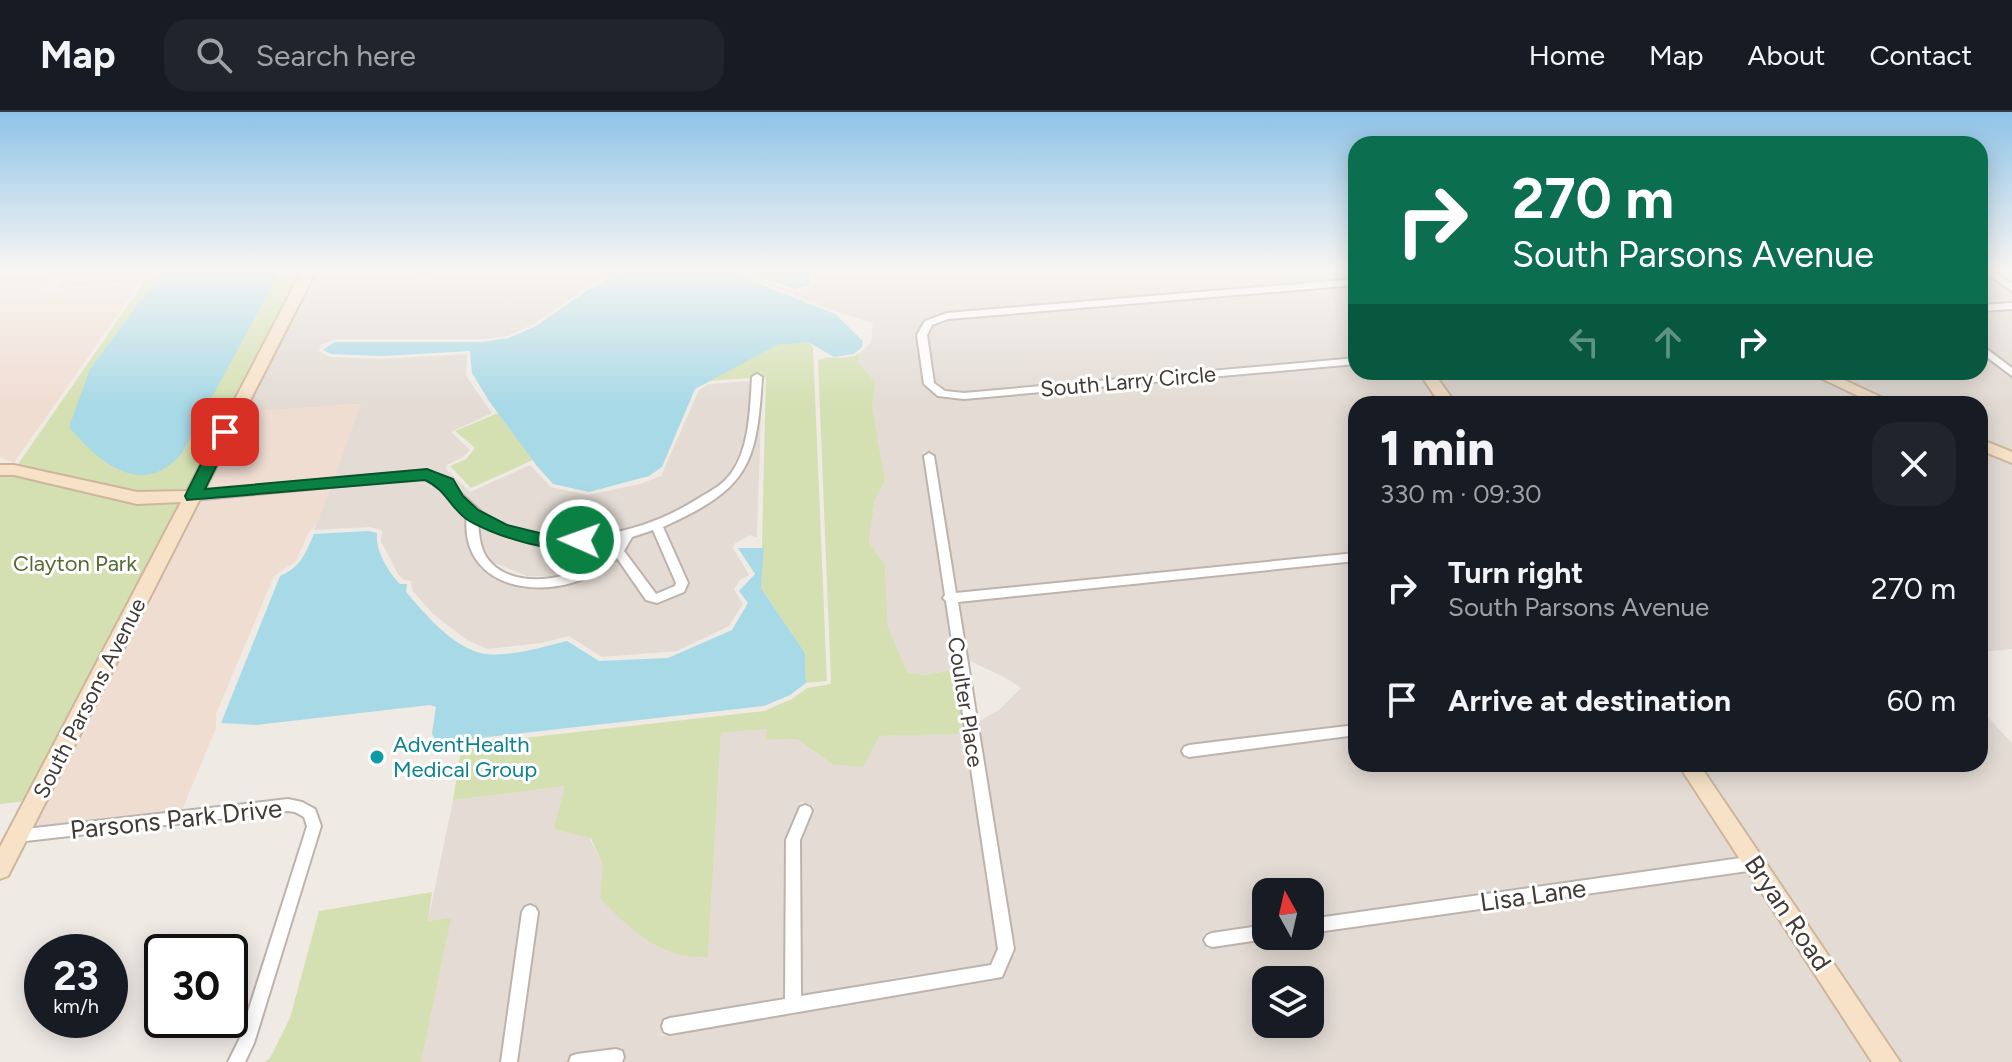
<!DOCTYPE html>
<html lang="en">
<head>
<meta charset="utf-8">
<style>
  :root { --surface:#171b24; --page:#20242c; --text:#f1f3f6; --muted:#9ea1a6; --line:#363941 }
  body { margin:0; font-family:Figtree,sans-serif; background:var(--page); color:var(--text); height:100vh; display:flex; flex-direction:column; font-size:30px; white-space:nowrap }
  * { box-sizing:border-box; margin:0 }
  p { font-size:26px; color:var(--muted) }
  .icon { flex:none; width:44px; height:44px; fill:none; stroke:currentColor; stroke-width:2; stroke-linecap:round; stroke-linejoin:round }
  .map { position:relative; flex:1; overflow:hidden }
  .details { position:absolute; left:1348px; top:284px; width:640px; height:376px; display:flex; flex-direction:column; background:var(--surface); border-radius:24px; box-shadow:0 4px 20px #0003 }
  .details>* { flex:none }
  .hud { position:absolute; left:1348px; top:24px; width:640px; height:244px; border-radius:24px; box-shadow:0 4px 20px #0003; background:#0b6e4f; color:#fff; overflow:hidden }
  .needle { width:52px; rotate:352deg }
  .controls { position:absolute; left:1252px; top:766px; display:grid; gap:16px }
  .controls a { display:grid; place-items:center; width:72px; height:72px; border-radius:16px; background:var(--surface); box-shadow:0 4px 20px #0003; font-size:40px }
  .speed { position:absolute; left:24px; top:822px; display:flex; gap:16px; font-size:40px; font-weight:700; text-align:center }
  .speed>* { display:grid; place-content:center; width:104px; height:104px; border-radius:50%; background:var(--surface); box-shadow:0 4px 20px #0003; line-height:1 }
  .speed small { font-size:20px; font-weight:400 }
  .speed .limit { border:4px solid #111; border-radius:12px; background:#fff; color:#111 }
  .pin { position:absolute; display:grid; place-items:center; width:68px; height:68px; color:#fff; margin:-34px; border-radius:16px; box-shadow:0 4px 12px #0006 }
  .me { position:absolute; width:88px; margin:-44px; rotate:272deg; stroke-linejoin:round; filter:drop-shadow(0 0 6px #0008) }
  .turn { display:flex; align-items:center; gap:28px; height:168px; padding:0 32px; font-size:36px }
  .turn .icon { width:104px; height:104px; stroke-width:2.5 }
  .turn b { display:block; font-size:56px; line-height:68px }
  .lanes { display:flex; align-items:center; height:76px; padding:0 32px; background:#0003; justify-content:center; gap:40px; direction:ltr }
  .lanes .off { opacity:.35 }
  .round { display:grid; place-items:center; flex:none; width:84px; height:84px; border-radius:24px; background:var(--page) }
  .summary { display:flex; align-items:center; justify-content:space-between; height:136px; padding:0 32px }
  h1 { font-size:48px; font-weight:800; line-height:60px }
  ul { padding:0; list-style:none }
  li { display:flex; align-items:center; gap:24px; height:112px; padding:0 32px }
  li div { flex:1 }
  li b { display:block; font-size:30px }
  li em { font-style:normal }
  header { display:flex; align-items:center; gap:48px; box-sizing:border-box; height:112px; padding:0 40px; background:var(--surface); border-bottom:2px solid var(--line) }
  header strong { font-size:38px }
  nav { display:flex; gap:44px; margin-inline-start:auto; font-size:28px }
  .search { width:560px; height:72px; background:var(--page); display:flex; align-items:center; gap:20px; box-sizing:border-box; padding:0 28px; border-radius:24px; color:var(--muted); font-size:30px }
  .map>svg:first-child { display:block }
</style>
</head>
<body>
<header>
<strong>Map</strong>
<div class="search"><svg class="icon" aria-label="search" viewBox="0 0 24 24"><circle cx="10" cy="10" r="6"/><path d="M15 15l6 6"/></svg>Search here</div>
<nav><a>Home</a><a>Map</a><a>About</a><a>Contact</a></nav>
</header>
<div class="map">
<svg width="2012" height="950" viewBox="0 0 2012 950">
  <rect width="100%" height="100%" fill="#f0eae5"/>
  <path fill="#e3dbd4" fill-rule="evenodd" d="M314 159H420L417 167 421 170 454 159H620L583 178 534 212 508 224 483 227H336L321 233 319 239 329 245 380 247 467 242 466 264 492 301 451 320 470 338 463 345 447 353 446 357 470 380 530 353 551 375 587 383 640 372 661 364 699 278 709 272 751 269 748 321 728 366 685 396 650 411 608 422 554 425 506 414 478 400 462 385 453 369 432 359 334 366 360 292 241 300Z
    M734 159 793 179 806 180 815 169 814 159H1354L1356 167 945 201 925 208 917 223 924 273 938 284 965 287 1356 252V260H1421L1443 292H1356V441L955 480 933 340H923L954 557 926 563 908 561 888 515 885 453 869 430 875 387 885 368 872 293 876 271 858 250 860 241 871 230 873 211 840 201Z
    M1980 159 2012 180V191L1980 193Z
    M1356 173V245L964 280 944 279 934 271 927 224 932 213 949 206Z
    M2012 197V257L1980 232V200Z
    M1980 239 2012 265V343L1980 329V292H1895L1822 260H1980Z
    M1431 260H1808L1881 292H1453Z
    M762 268 757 426 750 423 734 432 733 436 749 463 740 468 734 477 743 492 729 514 677 539 602 545 569 524 541 531 488 537 467 528 432 501 412 478 411 469 404 468 398 462 381 429 382 418 370 415 314 418 331 374 424 367 442 375 452 391 466 405 470 438 481 457 494 465 522 474H563L591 466 618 448 645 488 659 491 682 482 688 471 663 415 691 402 738 369 759 321Z
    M1980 335 2012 349V537L1980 540Z
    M478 412 498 422 548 434 620 428 618 433 587 458 565 464H527L492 450 482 432Z
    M652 419 676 472 658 481 626 439 633 425Z
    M1356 450V611L1181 634 1184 646 1356 624V652H1681L1743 745 1310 806V780H1266V812L1203 821 1207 837 1753 760 1878 950H421L450 807 428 809 453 688 565 674 603 754 708 844 721 621 768 617 767 628 797 627 832 652 879 624 957 622 964 618 998 836 990 852 912 863 801 884 800 729 814 694 801 690 786 729 785 887 662 906 661 924 997 868 1003 864 1011 845 1015 844 1016 833 1013 831 976 611 999 598 1021 576 1008 567 970 549 966 551 956 490ZM1266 868H1310V912H1266Z
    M1980 597 2012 631V950H1896L1695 652H1980Z"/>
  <path fill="#f0ddd2" d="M0 159H55L42 179 139 172 14 351 0 345Z
    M361 292 334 366 202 379 241 300Z
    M331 374 318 410 308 422 296 449 274 464 216 602V616L182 698 29 716 81 624 199 387Z"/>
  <path fill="#efd9db" d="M72 159H166L157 168 59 176Z"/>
  <path fill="#d4e0b2" d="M166 159H310L36 688 0 692V358H14L145 169 157 168Z
    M798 230H808L813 235 827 569 806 571 805 541 761 476 766 265 708 269 777 233Z
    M860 241 858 250 876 271 872 293 885 368 875 387 869 430 885 453 888 515 908 561 926 563 954 557 964 618 958 622 879 624 863 655 832 652 797 627 766 628 767 617 721 621 708 845C660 847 632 819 600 786L603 754 591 726 554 717 565 674 453 688 462 633 764 599 792 587 807 576 831 572 818 248C831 242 845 250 860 241Z
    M498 301 533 348 471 376 450 354 466 347 475 336 455 319Z
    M432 780 428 809 451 806 421 950H265L270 946 290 906 319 799Z"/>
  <path fill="#a8d9e6" d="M172 159H280L182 341C143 388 98 350 69 315L90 257 151 175Z
    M625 159H727L835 202 863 229 862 235 854 242 834 245 808 230 777 233 695 277 662 355 649 364 589 380 553 372 537 354 489 289 472 261 470 239 381 244 331 242 323 238 334 230H482L509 226 536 214 586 179Z
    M745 159H810L809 174 795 177Z
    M368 419 377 421C375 438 388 460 400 472H407L406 480C425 502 454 537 485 542 511 545 542 535 567 529L599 549 668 546 732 518 748 491 739 479 755 462 738 436H764L761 476 805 541 806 571 790 583 764 594 444 630 435 628 432 621 436 595 430 593 256 613 221 611 280 464C301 455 305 442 314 422Z"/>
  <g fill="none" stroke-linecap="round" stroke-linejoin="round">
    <defs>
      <path id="street" d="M1984 159H1993L2012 172V179Z
        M1356 167V173L948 207 932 213 927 223 934 271 945 279 964 281 1356 246V252L964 287 938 284 924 272 917 223 925 209 947 201Z
        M2012 191V197L1980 199V193Z
        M1980 232 2012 256V264L1980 240Z
        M757 262 762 265C757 355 747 377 663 415L688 471 684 480 657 491 646 488 617 446C570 492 457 489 467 402L443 378 425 366 193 388 187 384 193 380 427 358C458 370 474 403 506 414 571 437 643 422 699 386 711 379 724 372 732 360 750 334 750 296 752 265ZM478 410C518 435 573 438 618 428 598 465 514 485 487 446 480 436 479 422 478 410ZM653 418 676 471 675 474 656 482 624 439 632 425Z
        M929 341 934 344 956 481 1356 441V449L958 490 1014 837 1002 865 670 922 664 920 662 914 664 908 670 906 785 887 786 728 800 695 805 693 810 695 812 699 800 728 801 884 991 853 998 837 946 489 943 486 945 483 924 344Z
        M1356 613V623L1189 645 1184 643 1182 639 1184 635 1189 633Z
        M288 687 302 690 315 697 321 714 254 931 245 950H228L239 928 304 724 307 714 304 705 295 700 288 699 17 730 12 729 10 724 12 719 17 718Z
        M1755 744 1760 746 1762 751 1760 756 1755 758 1310 821V807Z
        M530 793 535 795 538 800 517 950H501L522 800 525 795Z
        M1266 813V824H1272L1266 827 1212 835 1207 833 1204 828 1207 823 1212 821Z
        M616 937 622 939 624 945 622 950H569L571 944 577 942Z"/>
      <path id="secondary" d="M302 159H316L8 764 0 767V735L181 390 137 392 14 363H0V353H14L137 380 187 379Z
        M1419 260H1433L1456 292H1440Z
        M1808 260H1827L1896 292H1875Z
        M1980 327 2012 340V351L1980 338Z
        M1678 652H1699L1900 950H1872Z"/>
    </defs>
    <use href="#street" stroke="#bdb3ac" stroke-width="4"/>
    <use href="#secondary" stroke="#cdb69b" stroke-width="4"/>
    <use href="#street" fill="#fff" fill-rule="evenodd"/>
    <use href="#secondary" fill="#f7e2c8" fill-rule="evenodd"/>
  </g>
  <linearGradient id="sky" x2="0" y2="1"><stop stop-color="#8ec3e7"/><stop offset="0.54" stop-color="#f8f6f3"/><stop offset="1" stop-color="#f8f6f3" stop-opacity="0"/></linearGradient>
  <rect width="2012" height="292" fill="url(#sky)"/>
  <path fill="#0b8043" stroke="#07532c" stroke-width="2" d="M225 315 233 320 205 377 427 357 453 367 463 384 478 398 507 413 552 424 580 422 588 428C571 451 485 421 465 406 448 392 446 378 425 368L187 388 185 384 217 320Z"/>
  <circle fill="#0f9aa8" stroke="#fff" stroke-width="3" cx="377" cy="645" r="8"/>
  <g text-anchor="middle" stroke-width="6" stroke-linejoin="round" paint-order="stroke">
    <g font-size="22" fill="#423a35" stroke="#fff">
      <text transform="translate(1128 269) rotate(-5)" y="8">South Larry Circle</text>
      <text transform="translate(89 586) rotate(-63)" y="8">South Parsons Avenue</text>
      <text transform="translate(966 590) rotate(81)" y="8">Coulter Place</text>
    </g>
    <g font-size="22" fill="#536b30" stroke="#fff">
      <text x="75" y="459">Clayton Park</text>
    </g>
    <g font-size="22" fill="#0d838f" stroke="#fff" text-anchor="start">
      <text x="393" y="640">AdventHealth<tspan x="393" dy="25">Medical Group</tspan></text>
    </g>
    <g font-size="26" fill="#423a35" stroke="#fff">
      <text transform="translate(176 707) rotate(-6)" y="9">Parsons Park Drive</text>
      <text transform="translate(1533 783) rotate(-8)" y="9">Lisa Lane</text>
      <text transform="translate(1788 801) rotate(56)" y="9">Bryan Road</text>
    </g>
  </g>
</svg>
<div class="controls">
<a><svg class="needle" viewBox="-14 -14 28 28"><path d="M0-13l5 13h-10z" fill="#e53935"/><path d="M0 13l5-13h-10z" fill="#9ea1a6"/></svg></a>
<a><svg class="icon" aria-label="layers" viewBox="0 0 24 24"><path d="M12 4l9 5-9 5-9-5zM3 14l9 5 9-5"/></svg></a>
</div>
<div class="speed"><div>23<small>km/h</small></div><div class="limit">30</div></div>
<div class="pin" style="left:225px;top:320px;background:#d93025"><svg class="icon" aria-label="arrive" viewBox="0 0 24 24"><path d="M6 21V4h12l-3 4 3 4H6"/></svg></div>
<svg class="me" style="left:580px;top:428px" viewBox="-20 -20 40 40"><circle r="17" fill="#0b8043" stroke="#fff" stroke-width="3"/><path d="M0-11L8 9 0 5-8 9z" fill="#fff"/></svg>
<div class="hud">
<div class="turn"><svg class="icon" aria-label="right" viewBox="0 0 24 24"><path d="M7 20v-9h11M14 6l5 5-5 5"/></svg><div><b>270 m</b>South Parsons Avenue</div></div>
<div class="lanes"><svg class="icon off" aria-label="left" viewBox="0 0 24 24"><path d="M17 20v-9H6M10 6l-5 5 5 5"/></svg><svg class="icon off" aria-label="ahead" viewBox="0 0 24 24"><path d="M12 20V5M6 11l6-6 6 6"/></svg><svg class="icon" aria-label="right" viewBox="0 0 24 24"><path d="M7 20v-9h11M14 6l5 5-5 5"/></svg></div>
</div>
<section class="details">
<div class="summary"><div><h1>1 min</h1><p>330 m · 09:30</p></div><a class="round"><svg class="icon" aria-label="close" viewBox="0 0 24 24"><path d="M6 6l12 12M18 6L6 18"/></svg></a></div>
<ul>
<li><svg class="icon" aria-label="right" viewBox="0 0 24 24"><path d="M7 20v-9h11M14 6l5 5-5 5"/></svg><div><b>Turn right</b><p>South Parsons Avenue</p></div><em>270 m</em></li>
<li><svg class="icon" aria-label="arrive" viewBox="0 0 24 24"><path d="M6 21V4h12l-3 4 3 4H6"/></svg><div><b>Arrive at destination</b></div><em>60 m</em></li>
</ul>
</section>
</div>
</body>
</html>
